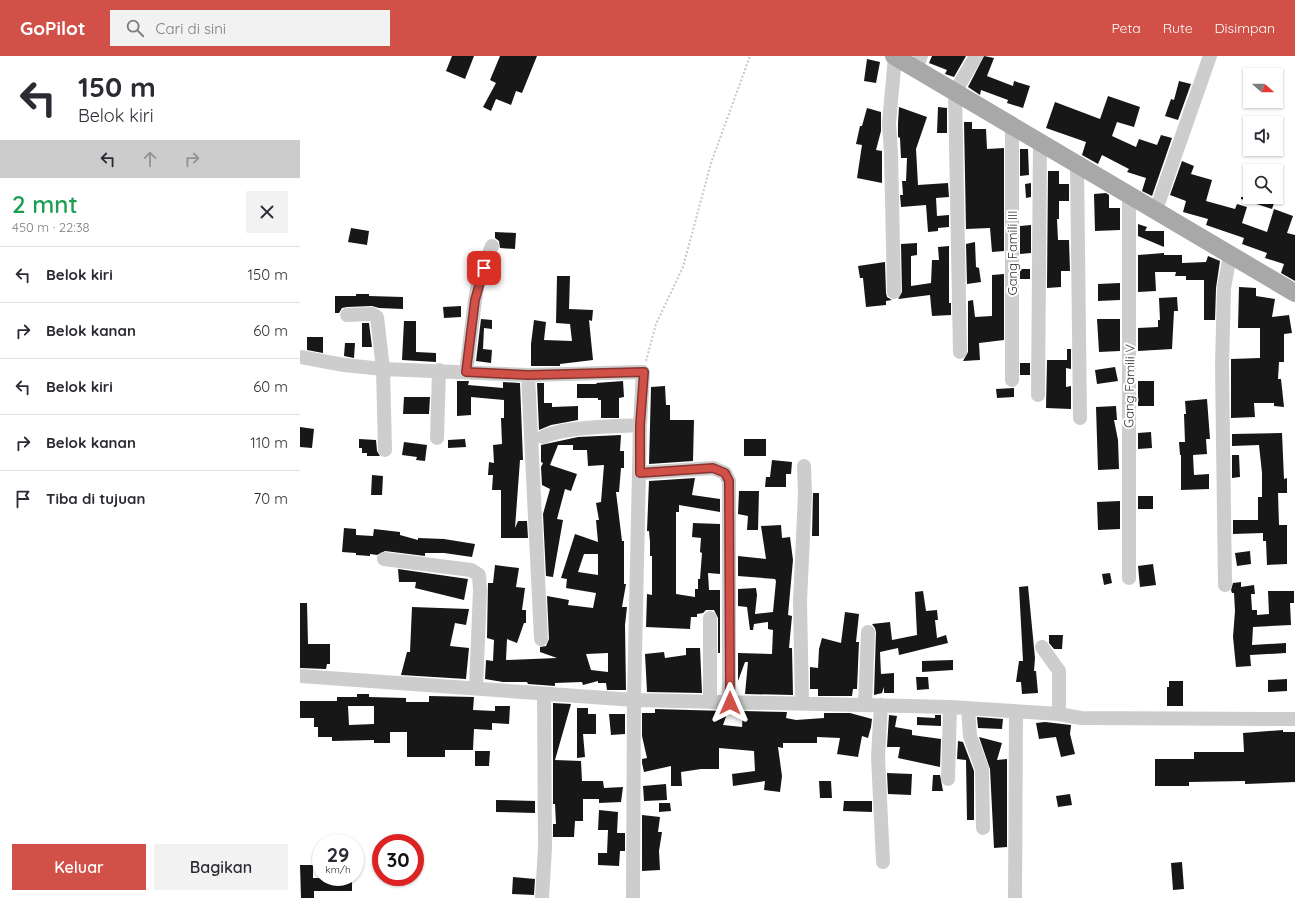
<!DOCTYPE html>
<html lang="id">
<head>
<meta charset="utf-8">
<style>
  :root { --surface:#fff; --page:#f2f2f3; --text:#2b2b33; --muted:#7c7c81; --line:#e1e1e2; --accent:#d15048 }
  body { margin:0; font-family:Quicksand,sans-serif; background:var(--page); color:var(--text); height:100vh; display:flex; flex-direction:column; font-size:15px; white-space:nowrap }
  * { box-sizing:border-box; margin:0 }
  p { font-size:13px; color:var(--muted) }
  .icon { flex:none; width:22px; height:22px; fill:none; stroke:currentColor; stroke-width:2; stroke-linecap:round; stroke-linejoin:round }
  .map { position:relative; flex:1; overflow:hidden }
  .details { display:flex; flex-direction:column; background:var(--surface); width:300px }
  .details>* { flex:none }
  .hud { background:#fff; color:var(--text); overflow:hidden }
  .needle { width:26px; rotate:110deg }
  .tools { position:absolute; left:943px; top:12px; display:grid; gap:8px }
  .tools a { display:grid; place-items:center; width:40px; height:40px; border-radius:0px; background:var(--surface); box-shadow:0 1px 3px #0004; font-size:20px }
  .speed { position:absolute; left:12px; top:778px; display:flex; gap:8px; font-size:20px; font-weight:700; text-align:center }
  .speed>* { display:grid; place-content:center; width:52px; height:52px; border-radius:50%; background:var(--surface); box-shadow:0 1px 3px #0004; line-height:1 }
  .speed small { font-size:10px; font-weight:400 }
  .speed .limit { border:6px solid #d22; background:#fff; color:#111 }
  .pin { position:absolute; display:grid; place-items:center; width:34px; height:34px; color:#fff; margin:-17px; border-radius:8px; box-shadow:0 2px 6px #0006 }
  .me { position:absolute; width:44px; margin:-22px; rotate:0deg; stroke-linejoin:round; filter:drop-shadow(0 0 3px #0008) }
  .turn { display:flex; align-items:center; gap:14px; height:84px; padding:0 12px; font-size:18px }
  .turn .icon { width:52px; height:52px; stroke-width:2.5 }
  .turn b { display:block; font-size:28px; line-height:34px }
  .lanes { display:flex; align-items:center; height:38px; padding:0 12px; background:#0003; justify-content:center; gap:20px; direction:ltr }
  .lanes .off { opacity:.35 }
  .round { display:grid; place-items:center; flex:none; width:42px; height:42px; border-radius:0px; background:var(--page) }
  .headline { display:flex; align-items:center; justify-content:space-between; height:68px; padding:0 12px }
  h1 { font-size:24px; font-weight:600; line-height:30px; color:#1e9e55 }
  .action { display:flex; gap:8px; margin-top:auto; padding:8px 12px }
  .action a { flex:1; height:46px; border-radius:0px; background:var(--accent); color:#fff; font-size:16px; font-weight:600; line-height:46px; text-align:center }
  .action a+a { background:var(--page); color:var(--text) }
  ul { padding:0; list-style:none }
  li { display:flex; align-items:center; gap:12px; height:56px; padding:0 12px; border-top:1px solid var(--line) }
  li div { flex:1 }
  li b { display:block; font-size:15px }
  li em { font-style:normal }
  header { display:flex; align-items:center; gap:24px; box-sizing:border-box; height:56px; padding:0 20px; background:var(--accent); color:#fff }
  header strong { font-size:19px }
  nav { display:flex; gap:22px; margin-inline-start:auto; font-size:14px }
  .search { width:280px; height:36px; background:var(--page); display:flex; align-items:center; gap:10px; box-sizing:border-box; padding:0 14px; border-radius:0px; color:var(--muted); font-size:15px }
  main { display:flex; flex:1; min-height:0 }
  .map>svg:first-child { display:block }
</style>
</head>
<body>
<header>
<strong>GoPilot</strong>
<div class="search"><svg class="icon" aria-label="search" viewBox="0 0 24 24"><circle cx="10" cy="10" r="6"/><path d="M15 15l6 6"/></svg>Cari di sini</div>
<nav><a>Peta</a><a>Rute</a><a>Disimpan</a></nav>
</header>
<main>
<section class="details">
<div class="hud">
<div class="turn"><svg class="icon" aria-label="left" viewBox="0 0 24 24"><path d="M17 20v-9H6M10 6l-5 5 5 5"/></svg><div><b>150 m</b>Belok kiri</div></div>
<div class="lanes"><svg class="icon" aria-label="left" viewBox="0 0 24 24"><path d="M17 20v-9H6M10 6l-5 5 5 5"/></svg><svg class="icon off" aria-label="ahead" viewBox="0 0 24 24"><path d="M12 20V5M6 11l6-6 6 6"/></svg><svg class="icon off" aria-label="right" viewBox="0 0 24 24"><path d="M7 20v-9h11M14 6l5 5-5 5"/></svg></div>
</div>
<div class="headline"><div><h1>2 mnt</h1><p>450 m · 22:38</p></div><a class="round"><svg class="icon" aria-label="close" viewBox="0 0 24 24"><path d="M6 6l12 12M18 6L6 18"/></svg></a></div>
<ul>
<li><svg class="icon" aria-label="left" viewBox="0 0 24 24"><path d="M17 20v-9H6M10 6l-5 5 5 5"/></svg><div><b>Belok kiri</b></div><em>150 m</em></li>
<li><svg class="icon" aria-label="right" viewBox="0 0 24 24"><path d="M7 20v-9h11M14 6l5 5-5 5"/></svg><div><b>Belok kanan</b></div><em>60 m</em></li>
<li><svg class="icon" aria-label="left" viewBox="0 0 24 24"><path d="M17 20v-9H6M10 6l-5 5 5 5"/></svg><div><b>Belok kiri</b></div><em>60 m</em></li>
<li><svg class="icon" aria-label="right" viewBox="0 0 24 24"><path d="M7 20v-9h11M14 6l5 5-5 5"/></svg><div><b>Belok kanan</b></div><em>110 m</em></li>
<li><svg class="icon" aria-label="arrive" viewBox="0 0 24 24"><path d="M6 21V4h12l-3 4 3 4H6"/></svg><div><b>Tiba di tujuan</b></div><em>70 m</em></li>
</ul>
<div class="action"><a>Keluar</a><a>Bagikan</a></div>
</section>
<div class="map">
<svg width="995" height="842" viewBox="0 0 995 842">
  <rect width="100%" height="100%" fill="#fff"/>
  <path fill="#171717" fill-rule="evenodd" d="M152 0H174L165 23 146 15Z
    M200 0H237L222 37 216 35 211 49 196 43 191 55 183 51 196 27 190 24Z
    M632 0H666L654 21 645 18 647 14 629 7Z
    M684 0 694 2 687 20 713 30 714 25 730 30 723 52 707 47 708 44 681 34 680 39 668 31Z
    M567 3 580 6 576 27 564 25Z
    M879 25 891 28 878 64 865 60 871 43 874 44Z
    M808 40 840 51 834 71 817 66 812 80 836 91 839 83 857 89 861 79 872 82 852 140 842 135 846 122 827 116 829 113 802 99 798 108 782 99 786 86 746 72 755 46 800 63Z
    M599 51 627 61 616 93 618 129 648 127 649 141 636 142 637 160 649 159V171L638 172V175L628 176 626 149 601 151 600 139H603L602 125H606L607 102H601L600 82 598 81V67Z
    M638 51 647 52V77H637Z
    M567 52 581 56V75L576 94 582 95V127L557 122 562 89 556 88 560 70H562Z
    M664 66H672V73H686L687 93 704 92V195L692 196 690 172 666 173Z
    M720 93H728L729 119 720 120Z
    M882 105 894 110 891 118 912 124 906 145 935 153 937 148 947 151 942 167 967 176 974 153 993 160 987 177 995 179V225L981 217 984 208 965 202 967 197 942 188 944 182 906 169 908 163 883 156 886 145 870 139Z
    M748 115H759V128H769V145H759V163H757L758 184H769L770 215H761V231L747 232Z
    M731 127V141L726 142 725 128Z
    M806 137 809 139V152H820V174L795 175 794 138Z
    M941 141H976L972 153 941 143Z
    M838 168 847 171 845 175H864V191L838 180Z
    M731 169V197L720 198V170Z
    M51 172 69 175 67 189 48 186Z
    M195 176 216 177 215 193 200 192 199 185 195 182Z
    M675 186 676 211 679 212 681 226 667 228 666 188Z
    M617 187V199L611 200V230L631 227 632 204H639L638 191 649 190V247H651V259L632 260 630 239 598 243 602 236 601 188Z
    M864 197V199H882V207L906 206 908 200 920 205 916 232 915 264H904V224H886V220H875L876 216H855L856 235 838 236V199Z
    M585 206 586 237 587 241 592 244 586 245V249L566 251 563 222H560L558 210Z
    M720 213H730V223H720Z
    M704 218V284L679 287 680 304 663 305 668 296V245L673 244 675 261 692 260V219Z
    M257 220H270L269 253 293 254 292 265 289 264 293 304 260 308V310H231V288L234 264 246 266 244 284 272 285 270 268 256 267Z
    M820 227V244L798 245V228Z
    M939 231 956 232V240L975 243 972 261 989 259 992 277 984 278V306H979L978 323H981L984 351 974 350V347H954L955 361 931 362V303L960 302V272H938Z
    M56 238H69V240L103 241V253L79 252 72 250 47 251 42 252 39 257H35V240H56Z
    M877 241 878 255H874L872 293 838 295V272L858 271V264H860L859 242Z
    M161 250V261L144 262 143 251Z
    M181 263 192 264V273L184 272 183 293 192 294 191 307 176 305Z
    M797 263H820V295L799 296Z
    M104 265H116V296L136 297V306L102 304Z
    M62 267H69L72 291H62Z
    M7 281H23V297L7 294Z
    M45 287H55L54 302 44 300Z
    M767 293H771V313L766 312V331L771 330V353L746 352 747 304H767Z
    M720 307H730V319H720Z
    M815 311 818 325 797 328 795 314Z
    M157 325H169L168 329 203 332V326L220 327 223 404H220L215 472 218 465H227L228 482H201V434H192L193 419H188L189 406 194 407 193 389 202 388 201 362H204V344L171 341V359L157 360Z
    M323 325 324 341 319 342V362H301V344H298V342H277V328H297L296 327Z
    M838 325H854V350H838Z
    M237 327H244V347H252V351L278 350V364L251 369 239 374Z
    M365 330 366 349H370V364H394L393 405 349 408 351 331Z
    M714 332V341L697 342 696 333Z
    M104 341H130L129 358H103Z
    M907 343 910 383H906L907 398 893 399 894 419 909 418V433L881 434V399H880L879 386H885L884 358H886L885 345Z
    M816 350 817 364H814L818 384 819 413 798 414 796 351Z
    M0 371 14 373 12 392 0 391Z
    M851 376 852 392 838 393V377Z
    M982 377 984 423 987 422V437H978L979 469H987V508L967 509 966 485H963V477L933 478V464H958V441H962V417L959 389 932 390V378Z
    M321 379 320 395H324V412H321L319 436H316L322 485H324V528H326L322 551H327L325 569 326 634H307L306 627H298V625L283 629 282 626 255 627V630L228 628 227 626H203L185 623 186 604 193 605 194 584 187 582 188 527H193L195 509 219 512 216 531 225 532 222 554H226V567H224L217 587 207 583 206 604 257 602 240 596V591L246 590 249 583 247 540 269 544 268 549 293 552 296 537 266 532 267 523 261 522 275 478 298 486 296 464H299L296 447 301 446 304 409 288 410 287 394H273V389H258L250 409 277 418 271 435 265 433 257 463 263 464 253 521 246 520 243 458 250 433 242 429 241 411 243 407 241 406V389L278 381ZM284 498H298V519L278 516ZM308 597V616L291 614 286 598Z
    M59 383 76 384 77 395 80 400H67V397H62V392H59Z
    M165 383 166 391 148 392V384Z
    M444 383H466V400H444Z
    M104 386 127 389 125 405 116 404 117 401 102 399Z
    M932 399H939L940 421 932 422Z
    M472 404 492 406 491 418H486V431H465L466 421H470Z
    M72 419 83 420 82 439H71Z
    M395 422 392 439 420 443V456L379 449V456H376V538L395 541V533H398V523H400L402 497 400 496 401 482 392 481 393 467 420 468V518L408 517 409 534H420V597H418V562L414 554H406L403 557 397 558V561H391L390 573 346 571 347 538 352 539V500H350V486L349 475H347L349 425Z
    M439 435H459L458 474H447L448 460 438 458Z
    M513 437H519V480H512Z
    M838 440H853V453H838Z
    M820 445V473L798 474 797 446Z
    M481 469 482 482 490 481 493 504 488 559 492 560 489 592H492L493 639 445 638 448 606H445L438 625V597L472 598 473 574 468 573V566L454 568 453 574H450L447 551 438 550V533L456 532 457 539 455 558 473 556 476 525 475 523 438 520V500L466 503 461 470Z
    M44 472 56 473V479L73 480 74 473 100 476V479L118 484V482L144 483 175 488 172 501 144 497H125V500L85 495 77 499 70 498V500L56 499V497L42 496Z
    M950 495 951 508 937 510 935 497Z
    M853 508 856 529 840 531 838 510Z
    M98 513 168 523 164 544 115 532 116 526H99Z
    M810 517 812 527 804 529 802 518Z
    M941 526V531L954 529 955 538H951L952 554H957V559L969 558 968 535H994V547H990L991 569 953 571 952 589 986 587V597L950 599 951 610 936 611 933 581 935 555 934 537H932L931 534 933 527Z
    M728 530 735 602 734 615H736L738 637 722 638 721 626H716L719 605H723L719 531Z
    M623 535 626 555 637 554 638 564H635L637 582 646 579 648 587 599 599 598 592 580 596 581 618 594 617V637H584V631L582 637 574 639 576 576 575 572 572 568 590 566 592 584 617 579 615 536Z
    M0 547H7L8 588H30V608H27L26 613 0 612Z
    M112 551 169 553 166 569 155 567 150 590 169 592 166 623 101 619 107 596H110Z
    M545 556 559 558 556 586H559L557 633H553L552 640H518V633H510V611L518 612 519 593 522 582 541 587Z
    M749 579H763L762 593H754L749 587Z
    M386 592H400L402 637 347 636 345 598 364 596 365 602 386 599Z
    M653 604V614L622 616V605Z
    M616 621H628L629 633 617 634Z
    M987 623V635L968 636V624Z
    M869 625H883V650H867V631H869Z
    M57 638H69V641L106 642V646H129V640L174 641 173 654 195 655V650H210L209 668 192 667V674L174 673 173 694H145V701H107V676H90V687H74V684L32 685V681H18V671H14V662H0V645H37V641H57ZM48 650H74V668L49 669Z
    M253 647 271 648 255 704 281 705 282 725H303L304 732 323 731 321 746 299 747V743H283V765H275L274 781H253V768H256L255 748H253Z
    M277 652H288V658H296V678H283L285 701 277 702Z
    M355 653 425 655H428L423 669 442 671 443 655 487 656 486 662 496 664 524 662V657H550L572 663 571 671 568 682 562 680 558 701 537 698 540 682 517 681V687H483V692L478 691 482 720 480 736 464 734 465 725 433 730 432 718 455 715 454 695 419 692V713H401L381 716 382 730H371V710L344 716 342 707V703L347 702 342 680V657H355Z
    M309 658H325V678L311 679Z
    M589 659 597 660 595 671 612 674V679L641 683 640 711 598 702 600 691H587Z
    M635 659H641V670L617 669V661L635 662Z
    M677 661 703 663 702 673 678 672Z
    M745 666 771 669 770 678 775 698 761 701 756 681 739 683 736 667Z
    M983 674V676H995V726L945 728V725L889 726V730H855V703H894V696H944L943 677Z
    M679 681 702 687 697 704 707 703V791L694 792 690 713Z
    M658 685 663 686 674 715V764H667L666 704 657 703Z
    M175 695H190L189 710H175Z
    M587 717 612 718 611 739 588 738Z
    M633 719H640L643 735H632Z
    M519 725H531L532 742H520Z
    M366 728 367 744 344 745 343 730Z
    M770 738 772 749 758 751 756 740Z
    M196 744 235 745V757L196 756Z
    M544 745H572V756L543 755Z
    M359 747H370L371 755 359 756Z
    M299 754 318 756 317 777H325V795H320L319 810 298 809V797H307L308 774H298Z
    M342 759 360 761 358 776H362L359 795 360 814 342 815Z
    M882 806 884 833 873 834 871 807Z
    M0 809H13V822H52V835H14V842H1Z
    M213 821 235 823 234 839 212 838Z"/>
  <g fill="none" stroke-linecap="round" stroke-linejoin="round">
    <path stroke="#c7c7c7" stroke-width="2" stroke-dasharray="2 2" stroke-linecap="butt" d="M346 305 356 268 383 211 411 107 450 0"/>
    <path stroke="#cdcdcd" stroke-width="14" d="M616 13 621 0
      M712 70V324
      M777 108 780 362
      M856 154 910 0
      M594 236 591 97 589 67 595 1
      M47 259 72 258 77 261 83 313 85 394
      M660 296 655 36 676 0
      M0 301 44 309 83 313 228 319 343 316 340 369 334 644 333 842
      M166 316 175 244 179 222 192 190
      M228 319 241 583
      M738 339 740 86
      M243 381C266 370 313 371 340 369
      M137 382 139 314
      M340 417 413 412 425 417 429 425V647
      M84 503 171 514 179 519 180 534 176 632
      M829 522V139
      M925 529 922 309 924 232 930 199
      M742 591 759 615V658
      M0 620 334 644 650 651 759 658 781 662 995 663
      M410 646V562
      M502 646 500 546 505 437 504 410
      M565 648 568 576
      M581 649 578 701 583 806
      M668 652 670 680 682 713 683 772
      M648 723 650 651
      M242 842 245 792 244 638
      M715 842 716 656"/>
    <path stroke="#a8a8a8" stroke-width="18" d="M594 0 995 237"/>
  </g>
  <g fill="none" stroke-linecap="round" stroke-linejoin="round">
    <defs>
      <path id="route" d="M184 212 175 244 166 316 228 319 344 316 340 369V417L413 412 425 417 429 425 430 647"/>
    </defs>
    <use href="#route" stroke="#88342f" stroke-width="10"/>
    <use href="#route" stroke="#d15048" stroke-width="7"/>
  </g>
  <g text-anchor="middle" stroke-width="4" stroke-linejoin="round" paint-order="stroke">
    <g font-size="13" fill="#303030" stroke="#fff">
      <text transform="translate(712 197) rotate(-90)" y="5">Gang Famili III</text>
      <text transform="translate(829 330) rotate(-89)" y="5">Gang Famili V</text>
    </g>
  </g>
</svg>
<div class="tools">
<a><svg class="needle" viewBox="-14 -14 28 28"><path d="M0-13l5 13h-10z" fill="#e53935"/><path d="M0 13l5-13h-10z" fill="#7c7c81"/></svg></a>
<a><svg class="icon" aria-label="sound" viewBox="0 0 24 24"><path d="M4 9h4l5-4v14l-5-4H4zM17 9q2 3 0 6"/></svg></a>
<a><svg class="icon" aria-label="search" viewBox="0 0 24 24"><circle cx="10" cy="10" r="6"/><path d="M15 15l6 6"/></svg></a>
</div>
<div class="speed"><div>29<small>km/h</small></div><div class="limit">30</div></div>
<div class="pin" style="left:184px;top:212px;background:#d93025"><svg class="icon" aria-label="arrive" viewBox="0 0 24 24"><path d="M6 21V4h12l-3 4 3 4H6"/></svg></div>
<svg class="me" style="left:430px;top:647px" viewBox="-20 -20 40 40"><path d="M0-17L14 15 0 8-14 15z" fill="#d15048" stroke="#fff" stroke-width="4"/></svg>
</div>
</main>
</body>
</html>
